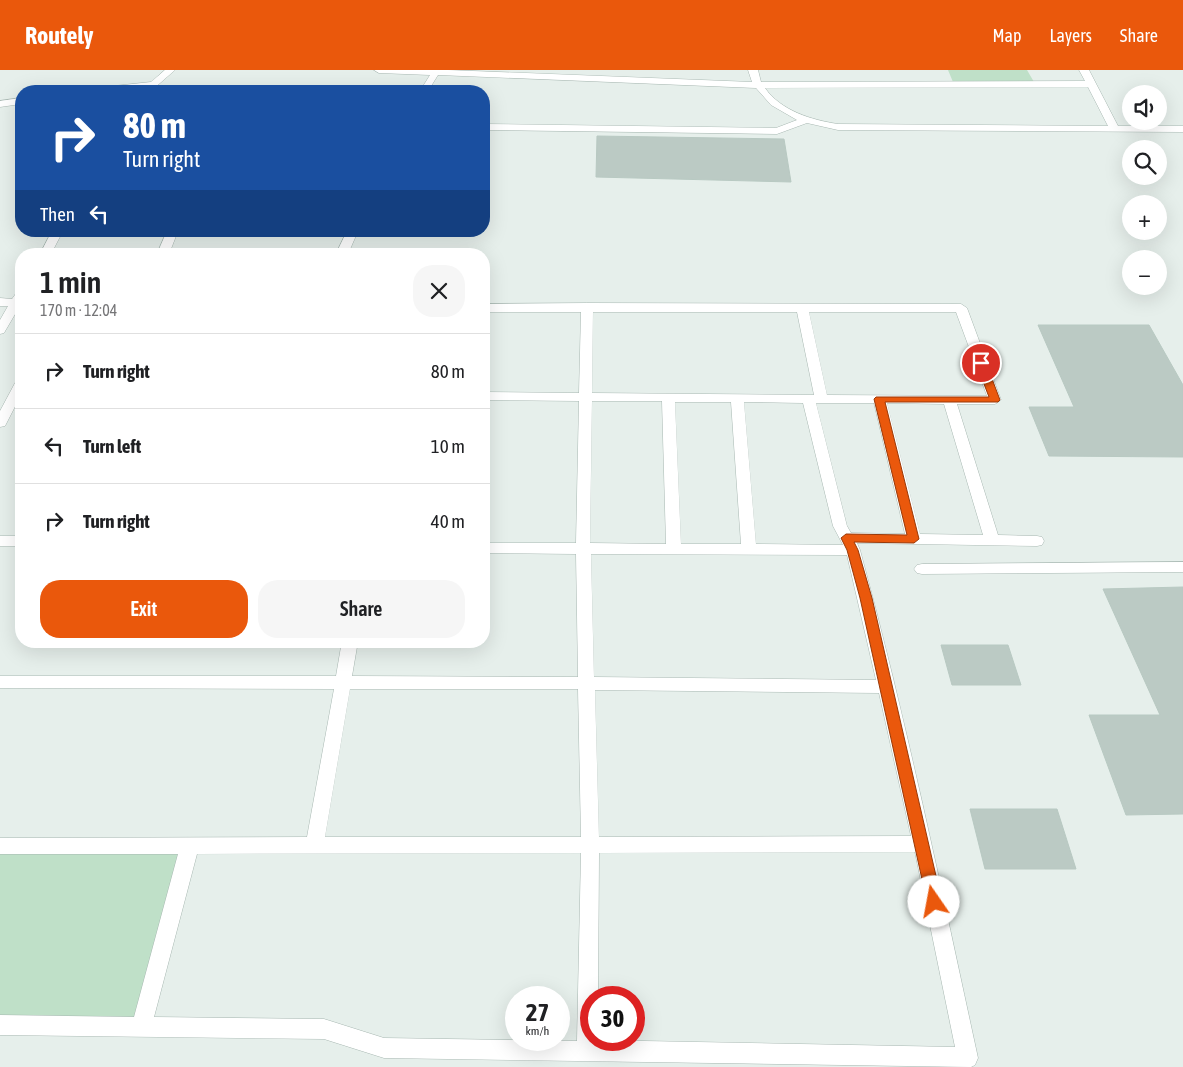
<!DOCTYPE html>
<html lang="en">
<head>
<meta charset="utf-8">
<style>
  :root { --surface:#fff; --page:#f6f6f6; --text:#202124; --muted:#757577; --line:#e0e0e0; --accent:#ea580c }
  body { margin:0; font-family:"Asap Condensed",sans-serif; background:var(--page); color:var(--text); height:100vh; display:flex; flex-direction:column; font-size:19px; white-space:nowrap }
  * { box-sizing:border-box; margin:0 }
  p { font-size:16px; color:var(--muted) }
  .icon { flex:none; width:28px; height:28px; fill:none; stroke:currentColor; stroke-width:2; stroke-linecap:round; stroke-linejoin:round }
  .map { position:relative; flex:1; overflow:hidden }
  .sheet { position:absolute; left:15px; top:178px; width:475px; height:400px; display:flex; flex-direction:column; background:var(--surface); border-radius:20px; box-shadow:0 5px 20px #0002 }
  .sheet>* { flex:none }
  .guide { position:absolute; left:15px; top:15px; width:475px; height:152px; border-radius:20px; box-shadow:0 5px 20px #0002; background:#1a4fa0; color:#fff; overflow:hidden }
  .buttons { position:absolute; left:1122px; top:15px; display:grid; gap:10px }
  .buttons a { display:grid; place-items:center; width:45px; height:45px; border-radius:50%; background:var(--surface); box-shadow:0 5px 20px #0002; font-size:25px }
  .speed { position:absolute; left:505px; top:916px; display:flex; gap:10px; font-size:25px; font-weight:700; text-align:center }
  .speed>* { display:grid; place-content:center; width:65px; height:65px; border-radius:50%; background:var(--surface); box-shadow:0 5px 20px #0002; line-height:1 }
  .speed small { font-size:12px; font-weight:400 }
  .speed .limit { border:8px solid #d22; background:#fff; color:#111 }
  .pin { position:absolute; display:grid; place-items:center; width:42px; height:42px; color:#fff; margin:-21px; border:2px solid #fff; border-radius:50%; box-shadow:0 1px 5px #0007 }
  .me { position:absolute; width:55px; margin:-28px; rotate:348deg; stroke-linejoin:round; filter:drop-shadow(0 0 4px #0008) }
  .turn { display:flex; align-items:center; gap:18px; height:105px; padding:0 25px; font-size:22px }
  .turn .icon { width:65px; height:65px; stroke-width:2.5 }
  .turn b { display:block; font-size:35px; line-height:42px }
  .then { display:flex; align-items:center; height:48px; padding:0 25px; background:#0003; gap:10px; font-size:19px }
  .round { display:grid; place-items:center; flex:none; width:52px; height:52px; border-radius:20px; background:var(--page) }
  .summary { display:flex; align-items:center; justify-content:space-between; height:85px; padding:0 25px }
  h1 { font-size:30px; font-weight:600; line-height:38px }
  .cta { display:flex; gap:10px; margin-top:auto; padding:10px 25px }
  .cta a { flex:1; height:58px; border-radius:20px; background:var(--accent); color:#fff; font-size:20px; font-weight:600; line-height:58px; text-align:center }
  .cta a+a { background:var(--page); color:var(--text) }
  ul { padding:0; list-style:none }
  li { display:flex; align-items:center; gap:15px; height:75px; padding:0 25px; border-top:1px solid var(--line) }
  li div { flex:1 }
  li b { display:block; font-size:19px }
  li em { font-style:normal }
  header { display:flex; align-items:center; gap:30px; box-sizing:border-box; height:70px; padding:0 25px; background:var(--accent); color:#fff }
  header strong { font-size:24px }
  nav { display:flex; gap:28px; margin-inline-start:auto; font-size:18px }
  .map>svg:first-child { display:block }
</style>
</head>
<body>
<header>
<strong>Routely</strong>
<nav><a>Map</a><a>Layers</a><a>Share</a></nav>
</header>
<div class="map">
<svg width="1183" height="997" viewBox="0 0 1183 997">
  <rect width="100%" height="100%" fill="#e6efeb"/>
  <path fill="#bfe0c8" d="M948 0H1027L1034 12H953Z
    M0 780H183L137 951 0 950Z"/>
  <path fill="#bbcac4" stroke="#b8c9c2" d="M597 66 784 69 791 112 596 107Z
    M1038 255H1149L1183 315V387L1049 386 1029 337H1074Z
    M1183 517V744L1126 745 1089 645H1160L1103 519Z
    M941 575H1008L1021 615H952Z
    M970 739H1057L1076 799H985Z"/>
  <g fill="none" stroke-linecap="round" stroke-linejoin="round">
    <defs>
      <path id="minor" d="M165 0H175L151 21H143L144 18 117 21H90L95 18 151 12Z
        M374 0H448L752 12 748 0H758L761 12 1085 11 1079 0H1089L1118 56H1183V62L838 60 807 53 777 64 484 60V54L776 58 797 50 771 35 756 18 438 5 428 21H420L430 5 379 3ZM1088 17 1108 56 838 54C812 50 781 41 765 18Z
        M21 28V34L0 37V31Z
        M52 161H63L51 184H40Z
        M167 161H178L169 184H157Z
        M347 161H358L348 184H336Z
        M21 220V234L4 263 0 264V250L8 236H0V228L12 229 17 222Z
        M587 233 961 234 967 238 1001 330 995 334H957L998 465 1037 466 1042 467 1044 471 1042 475 1037 476 857 473 860 480C906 648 941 818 978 988L975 995 971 997 384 988 324 969 0 965V945L134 947 178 784H0V768L307 767 334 619 0 618V606H336L342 571H358L352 606 578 607 576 484 484 483V473H576L579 331 484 330V322L579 323 581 242H484V234ZM593 242H797L814 325 592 323ZM809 242H956L987 326 827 325ZM592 331H662L666 474 590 473ZM675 332H731L741 474H681ZM744 332 803 333 833 456 843 475 756 474ZM816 333H874L905 464 851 463 847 456ZM887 333 944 334 983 465 920 464ZM591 484 847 485 876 610 594 607ZM350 619H578L581 767H325ZM595 620 879 623 911 766 599 767ZM915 782 955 977 591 970V928H598L599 783ZM581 783 577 971 384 968 324 949 154 947 197 784Z
        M21 309V325L5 356 0 357V341L15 313Z
        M0 466H21V476H0Z
        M1183 492V502L922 504 917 503 914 499 917 495 922 494Z"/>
    </defs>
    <use href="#minor" stroke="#a8b8b2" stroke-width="1"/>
    <use href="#minor" fill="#fff" fill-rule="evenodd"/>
  </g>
  <path fill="#ea580c" stroke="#983908" d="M981 290 986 293 1000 330 998 332H885L919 469 914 473 854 472 858 480 872 528 942 832 940 837 934 839 929 837 927 832 860 528 847 480 841 468 846 464 907 465 874 329 876 327H989L976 293Z"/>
</svg>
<div class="buttons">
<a><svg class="icon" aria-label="sound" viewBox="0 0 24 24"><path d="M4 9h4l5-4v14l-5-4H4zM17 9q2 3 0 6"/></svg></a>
<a><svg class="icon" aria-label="search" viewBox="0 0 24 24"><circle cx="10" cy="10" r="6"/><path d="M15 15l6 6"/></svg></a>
<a>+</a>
<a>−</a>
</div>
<div class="speed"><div>27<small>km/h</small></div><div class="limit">30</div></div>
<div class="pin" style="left:981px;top:293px;background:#d93025"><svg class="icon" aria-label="arrive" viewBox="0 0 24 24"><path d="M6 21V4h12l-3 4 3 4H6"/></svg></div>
<svg class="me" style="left:934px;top:832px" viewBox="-20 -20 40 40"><circle r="19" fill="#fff"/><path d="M0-13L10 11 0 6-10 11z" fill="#ea580c"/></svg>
<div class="guide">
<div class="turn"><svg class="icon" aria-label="right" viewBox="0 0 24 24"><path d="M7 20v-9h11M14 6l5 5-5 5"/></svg><div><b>80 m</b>Turn right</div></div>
<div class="then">Then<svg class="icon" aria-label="left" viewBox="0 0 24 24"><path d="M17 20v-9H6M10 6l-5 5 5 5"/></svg></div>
</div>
<section class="sheet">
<div class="summary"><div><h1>1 min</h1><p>170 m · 12:04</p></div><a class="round"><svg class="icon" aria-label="close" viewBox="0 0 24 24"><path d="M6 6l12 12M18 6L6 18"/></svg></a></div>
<ul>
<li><svg class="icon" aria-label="right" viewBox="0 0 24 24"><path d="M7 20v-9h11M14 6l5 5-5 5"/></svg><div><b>Turn right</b></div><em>80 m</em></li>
<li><svg class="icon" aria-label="left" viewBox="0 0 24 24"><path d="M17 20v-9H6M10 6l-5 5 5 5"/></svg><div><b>Turn left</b></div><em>10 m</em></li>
<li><svg class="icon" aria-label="right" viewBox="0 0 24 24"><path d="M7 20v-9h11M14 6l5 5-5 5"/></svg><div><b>Turn right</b></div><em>40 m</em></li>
</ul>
<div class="cta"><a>Exit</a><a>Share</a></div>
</section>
</div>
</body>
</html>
